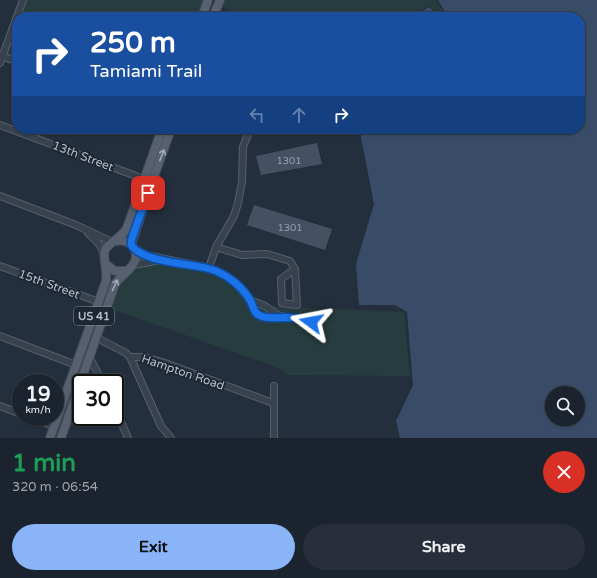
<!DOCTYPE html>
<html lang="en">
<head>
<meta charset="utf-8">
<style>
  :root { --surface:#1b232e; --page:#282f3a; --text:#f1f3f6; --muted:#a0a4aa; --line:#39404a; --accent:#8ab4f8 }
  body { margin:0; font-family:"Varela Round",sans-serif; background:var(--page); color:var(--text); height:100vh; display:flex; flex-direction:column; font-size:15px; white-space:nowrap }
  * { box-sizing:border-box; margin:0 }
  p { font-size:13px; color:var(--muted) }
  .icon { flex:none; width:22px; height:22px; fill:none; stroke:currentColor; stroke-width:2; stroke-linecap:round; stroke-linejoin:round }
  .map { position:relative; height:438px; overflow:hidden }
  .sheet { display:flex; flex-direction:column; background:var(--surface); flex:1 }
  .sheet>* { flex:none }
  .top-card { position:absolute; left:12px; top:12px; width:573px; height:122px; border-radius:16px; box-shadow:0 1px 3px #0004,0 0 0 1px var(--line); background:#1a4fa0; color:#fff; overflow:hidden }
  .controls { position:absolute; left:545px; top:386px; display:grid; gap:8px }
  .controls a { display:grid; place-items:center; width:40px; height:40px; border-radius:50%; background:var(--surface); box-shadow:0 1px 3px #0004,0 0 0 1px var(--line); font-size:20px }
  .speed { position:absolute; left:12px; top:374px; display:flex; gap:8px; font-size:20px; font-weight:700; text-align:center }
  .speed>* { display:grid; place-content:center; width:52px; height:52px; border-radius:50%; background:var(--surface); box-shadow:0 1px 3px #0004,0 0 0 1px var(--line); line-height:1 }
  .speed small { font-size:10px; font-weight:400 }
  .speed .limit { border:2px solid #111; border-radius:6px; background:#fff; color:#111 }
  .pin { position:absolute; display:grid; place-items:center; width:34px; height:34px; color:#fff; margin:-17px; border-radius:8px; box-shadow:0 2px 6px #0006 }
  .me { position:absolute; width:44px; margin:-22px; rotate:283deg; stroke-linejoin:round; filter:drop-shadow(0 0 3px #0008) }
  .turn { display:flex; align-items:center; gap:14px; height:84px; padding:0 12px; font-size:18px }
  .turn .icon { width:52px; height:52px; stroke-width:2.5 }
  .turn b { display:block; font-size:28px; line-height:34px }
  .lanes { display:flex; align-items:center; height:38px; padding:0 12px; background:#0003; justify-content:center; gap:20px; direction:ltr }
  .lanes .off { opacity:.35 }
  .round { display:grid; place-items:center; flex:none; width:42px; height:42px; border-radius:21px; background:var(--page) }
  .head { display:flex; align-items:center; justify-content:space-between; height:68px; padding:0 12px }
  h1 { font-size:24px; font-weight:800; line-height:30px; color:#1e9e55 }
  .primary-button { display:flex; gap:8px; margin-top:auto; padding:8px 12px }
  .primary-button a { flex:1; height:46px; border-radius:24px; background:var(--accent); color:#111; font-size:16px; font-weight:800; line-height:46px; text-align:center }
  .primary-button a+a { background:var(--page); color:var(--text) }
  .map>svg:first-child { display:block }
</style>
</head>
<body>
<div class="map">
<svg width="597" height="438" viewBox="0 0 597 438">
  <rect width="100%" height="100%" fill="#242f3e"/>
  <path fill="#263c3f" d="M27 0H205L199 17H21Z
    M222 0H435L444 12 440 14 430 6 424 8 415 17H248L219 6Z
    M17 28V58L7 55Z
    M132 252 195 271 212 273 263 306 404 312 410 376 287 375 276 367 111 309Z"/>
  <path fill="#394c67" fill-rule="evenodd" d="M438 0H597V438H400L396 421 413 385 407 312 395 305H359L356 264 374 204 361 137 362 129H580V17H412L429 7 439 15 445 12ZM552 393H578V419H552Z"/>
  <path fill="#455162" d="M317 143 322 164 261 175 256 156Z
    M254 205 332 229 325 250 247 225Z"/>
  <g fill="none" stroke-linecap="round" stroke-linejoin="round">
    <defs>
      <path id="minor" d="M0 55 17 62
        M0 63 23 0
        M0 125 144 179
        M0 196 76 225 112 242
        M88 233C95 240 102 245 104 255
        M216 247 242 255 267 254 290 261 295 269 297 305 282 303 281 279 295 269
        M135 249 146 255 209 268 219 272 234 282 250 300 256 312 261 316 268 318 279 316 293 318 311 322
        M134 265 160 260
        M0 266 99 302
        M209 268 216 247 234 216 238 203 242 182 243 147 250 129
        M250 300 265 306 279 316
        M0 336 76 365
        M95 337 126 353 130 357H145L165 363 273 403
        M89 356 103 383
        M130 357 161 426 171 438
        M274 386V438
        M0 406 21 414
        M115 408 128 438
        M29 417 54 426"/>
      <path id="major" d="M202 17 208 0
        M213 17 220 0
        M131 245 152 182 171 129
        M107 265 115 271H126
        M50 438 106 281C108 270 102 257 105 250 109 242 121 239 127 228L162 129
        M61 438 115 284C122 273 143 264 134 248 130 242 123 240 117 241"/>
    </defs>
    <use href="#minor" stroke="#565f6c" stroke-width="8"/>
    <use href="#major" stroke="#414a57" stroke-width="10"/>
    <use href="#minor" stroke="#38414e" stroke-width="6"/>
    <use href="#major" stroke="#56606e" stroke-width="8"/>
  </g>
  <defs><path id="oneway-shaft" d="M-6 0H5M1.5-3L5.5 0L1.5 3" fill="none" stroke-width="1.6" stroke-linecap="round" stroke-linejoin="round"/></defs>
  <g stroke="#a1aab7">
    <use href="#oneway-shaft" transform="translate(162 155) rotate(-69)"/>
    <use href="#oneway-shaft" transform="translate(115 285) rotate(-65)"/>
  </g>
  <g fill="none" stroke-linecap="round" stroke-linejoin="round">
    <defs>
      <path id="route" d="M148 193 132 238 131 245C144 263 189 263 210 269 225 273 242 286 250 300 253 305 253 310 257 314 267 321 282 316 293 318 299 318 305 321 311 322"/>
    </defs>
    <use href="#route" stroke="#114b97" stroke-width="10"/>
    <use href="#route" stroke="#1a73e8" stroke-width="7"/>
  </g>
  <g text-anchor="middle" stroke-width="4" stroke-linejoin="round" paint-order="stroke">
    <g font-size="10" fill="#98a1af">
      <text x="289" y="164">1301</text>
      <text x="290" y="231">1301</text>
    </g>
    <rect fill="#1d2633" stroke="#878f9c" stroke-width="1" x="74" y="307" width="40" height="18" rx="3"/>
    <g font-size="11" font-weight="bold" fill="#b4bcc9">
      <text x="94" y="320">US 41</text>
    </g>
    <g font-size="12" fill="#b4bcc9" stroke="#1d2633">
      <text transform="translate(83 156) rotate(21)" y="4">13th Street</text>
      <text transform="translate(49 284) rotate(20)" y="4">15th Street</text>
      <text transform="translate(183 372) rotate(19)" y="4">Hampton Road</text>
    </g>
  </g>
</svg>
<div class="controls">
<a><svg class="icon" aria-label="search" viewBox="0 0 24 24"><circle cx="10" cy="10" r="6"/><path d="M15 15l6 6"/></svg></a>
</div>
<div class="speed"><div>19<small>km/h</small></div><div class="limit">30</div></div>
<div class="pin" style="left:148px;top:193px;background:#d93025"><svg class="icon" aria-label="arrive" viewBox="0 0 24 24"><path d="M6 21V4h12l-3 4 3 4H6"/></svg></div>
<svg class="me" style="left:311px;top:322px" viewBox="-20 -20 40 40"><path d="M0-17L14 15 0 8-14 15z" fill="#1a73e8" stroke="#fff" stroke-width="4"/></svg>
<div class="top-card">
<div class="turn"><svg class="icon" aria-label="right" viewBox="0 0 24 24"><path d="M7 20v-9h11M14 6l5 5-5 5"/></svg><div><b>250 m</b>Tamiami Trail</div></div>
<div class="lanes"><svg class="icon off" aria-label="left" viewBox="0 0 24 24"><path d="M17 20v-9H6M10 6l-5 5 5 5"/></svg><svg class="icon off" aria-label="ahead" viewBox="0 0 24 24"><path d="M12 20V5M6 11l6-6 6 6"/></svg><svg class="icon" aria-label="right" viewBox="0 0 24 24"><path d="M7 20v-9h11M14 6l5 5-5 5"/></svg></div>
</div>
</div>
<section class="sheet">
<div class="head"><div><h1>1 min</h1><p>320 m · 06:54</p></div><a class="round" style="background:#d93025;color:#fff"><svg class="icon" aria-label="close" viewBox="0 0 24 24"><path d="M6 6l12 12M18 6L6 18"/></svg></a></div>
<div class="primary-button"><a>Exit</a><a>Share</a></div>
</section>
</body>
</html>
